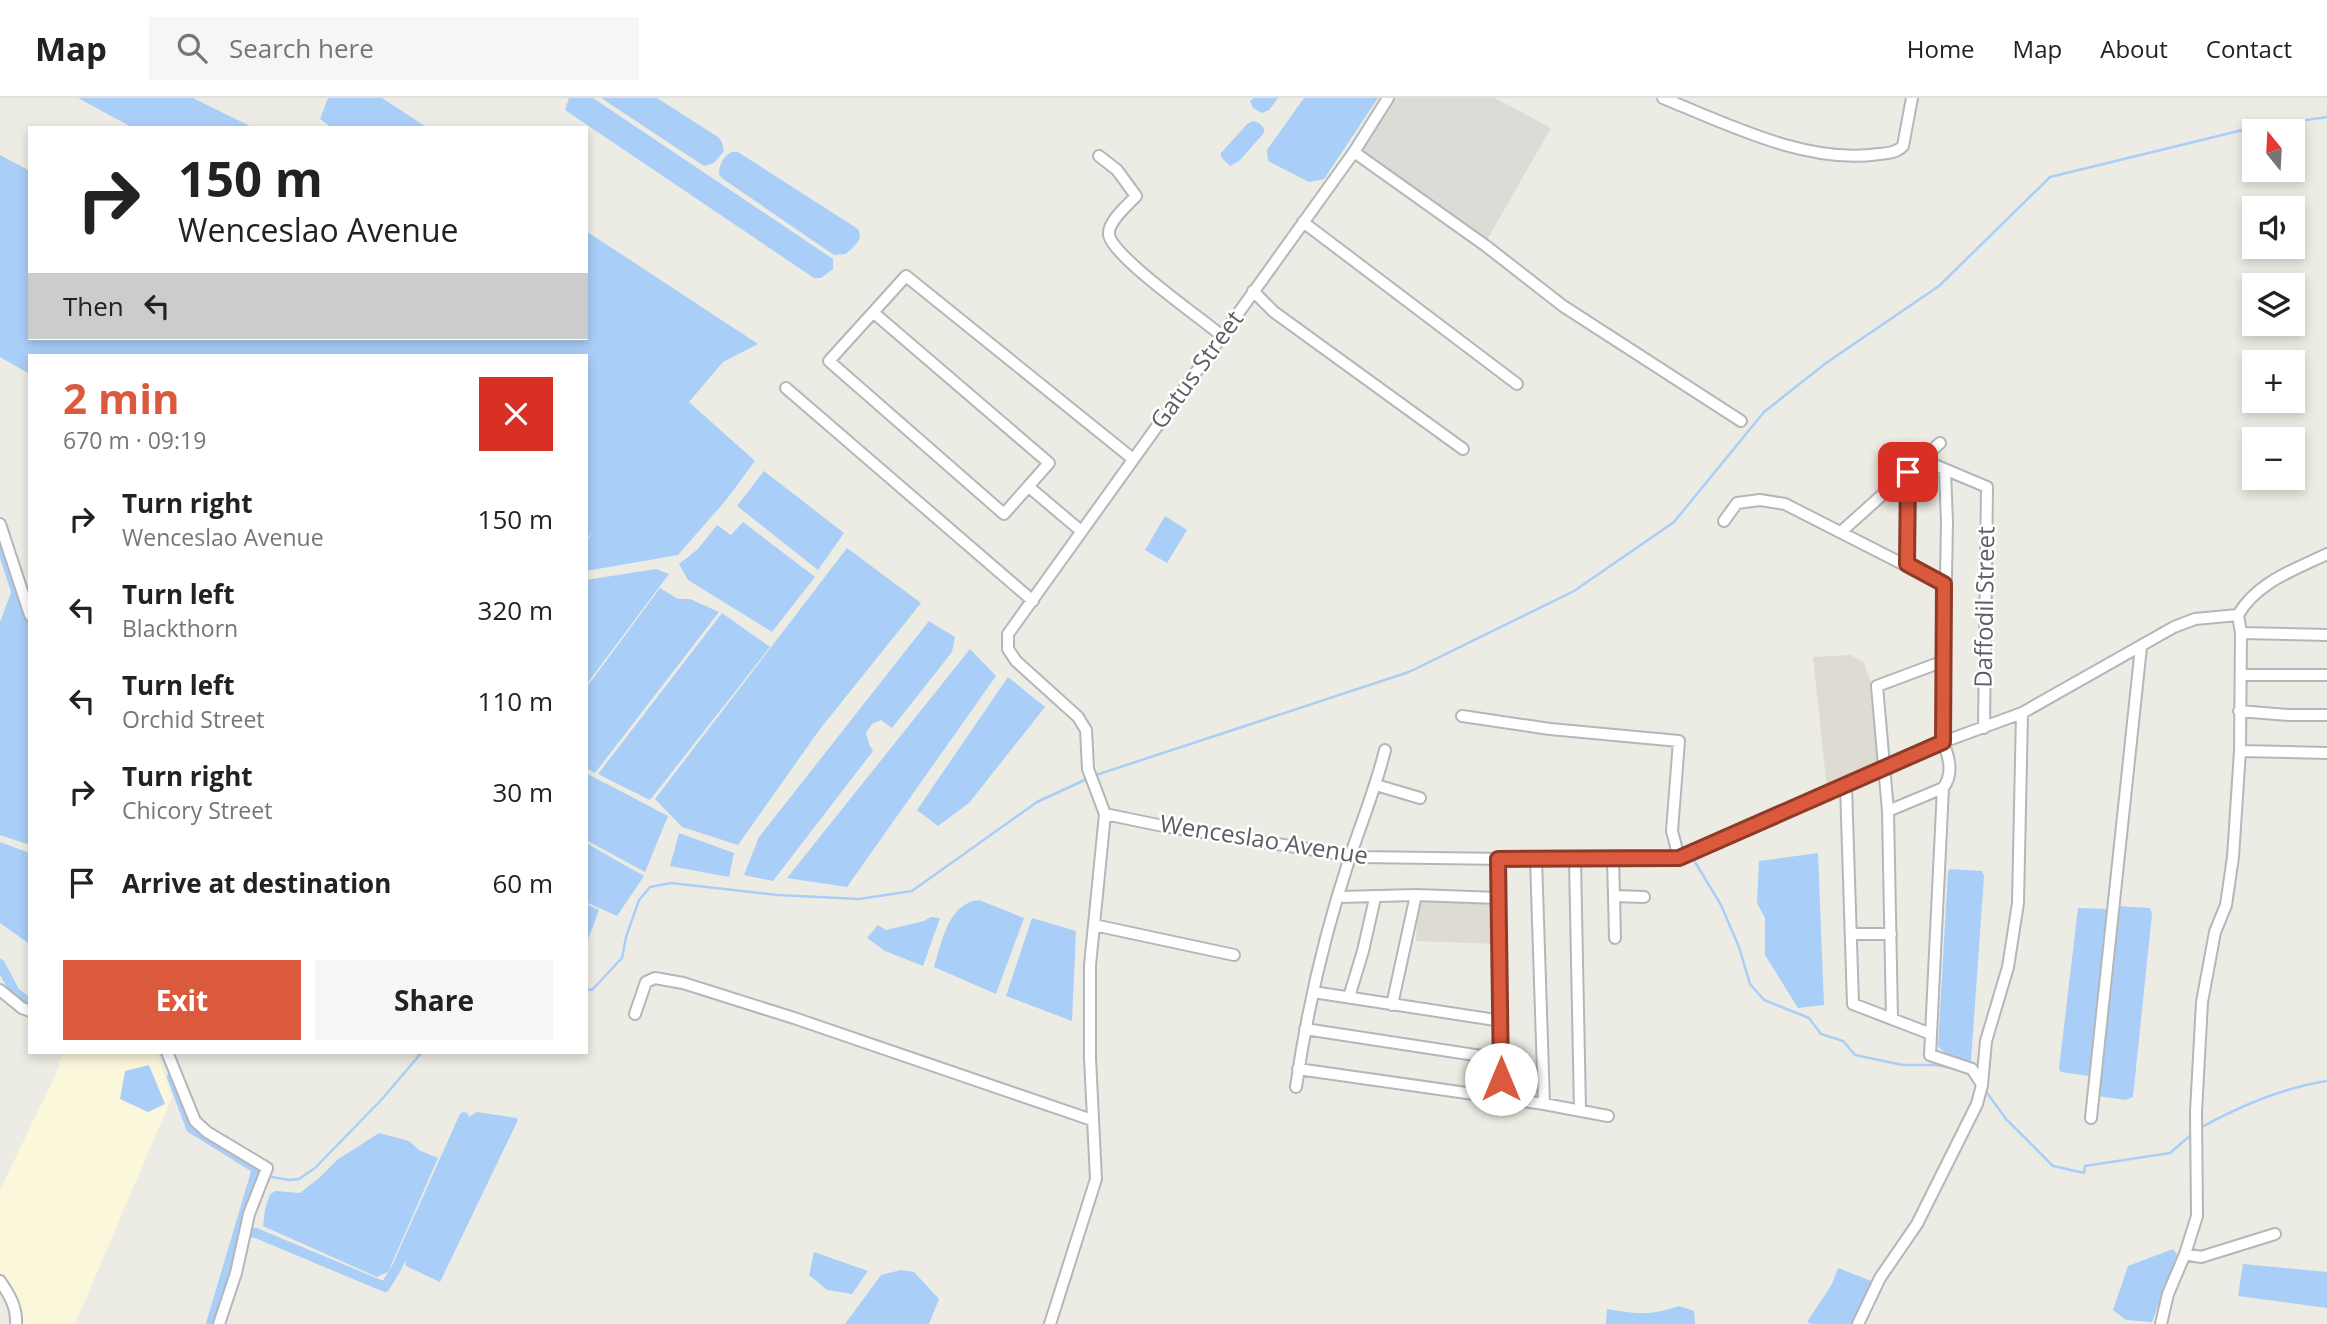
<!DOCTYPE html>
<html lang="en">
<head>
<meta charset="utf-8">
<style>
  :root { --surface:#fff; --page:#f6f6f6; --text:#222; --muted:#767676; --line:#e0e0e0; --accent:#db593c }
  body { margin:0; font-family:"Open Sans",sans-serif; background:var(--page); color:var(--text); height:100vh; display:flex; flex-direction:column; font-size:26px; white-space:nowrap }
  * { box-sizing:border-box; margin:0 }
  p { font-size:23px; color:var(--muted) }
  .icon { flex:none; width:38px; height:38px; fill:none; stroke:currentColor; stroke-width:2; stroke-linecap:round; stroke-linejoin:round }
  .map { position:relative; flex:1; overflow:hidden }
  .sheet { position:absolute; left:28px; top:256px; width:560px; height:700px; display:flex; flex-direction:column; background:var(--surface); border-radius:0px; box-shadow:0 4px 10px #0003 }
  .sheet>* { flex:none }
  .hud { position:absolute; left:28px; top:28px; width:560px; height:214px; border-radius:0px; box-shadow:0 4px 10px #0003; background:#fff; color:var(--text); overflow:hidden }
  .needle { width:46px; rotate:342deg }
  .fabs { position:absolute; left:2242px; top:21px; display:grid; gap:14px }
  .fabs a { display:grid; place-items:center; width:63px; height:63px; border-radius:0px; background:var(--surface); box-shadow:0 4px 10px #0003; font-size:35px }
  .pin { position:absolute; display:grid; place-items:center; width:60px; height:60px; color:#fff; margin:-30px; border-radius:14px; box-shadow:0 4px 10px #0006 }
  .me { position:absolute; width:77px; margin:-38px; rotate:0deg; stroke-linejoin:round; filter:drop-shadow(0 0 5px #0008) }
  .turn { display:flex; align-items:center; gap:24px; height:147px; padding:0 35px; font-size:32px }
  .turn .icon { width:91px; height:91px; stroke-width:2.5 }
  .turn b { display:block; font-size:49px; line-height:60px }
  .then { display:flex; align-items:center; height:66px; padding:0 35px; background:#0003; gap:14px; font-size:26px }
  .round { display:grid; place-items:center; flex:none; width:74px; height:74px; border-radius:0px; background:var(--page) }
  .headline { display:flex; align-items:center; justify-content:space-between; height:119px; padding:0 35px }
  h1 { font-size:42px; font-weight:700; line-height:52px; color:var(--accent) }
  .action { display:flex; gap:14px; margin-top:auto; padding:14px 35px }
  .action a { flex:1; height:80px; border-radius:0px; background:var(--accent); color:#fff; font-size:28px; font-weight:700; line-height:80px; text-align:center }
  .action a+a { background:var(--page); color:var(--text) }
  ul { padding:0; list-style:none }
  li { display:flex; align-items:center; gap:21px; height:91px; padding:0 35px }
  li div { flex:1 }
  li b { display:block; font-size:26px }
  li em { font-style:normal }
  header { display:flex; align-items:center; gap:42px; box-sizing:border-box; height:98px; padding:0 35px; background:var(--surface); border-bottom:2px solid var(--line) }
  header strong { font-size:33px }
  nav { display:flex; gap:38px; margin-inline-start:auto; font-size:24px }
  .search { width:490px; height:63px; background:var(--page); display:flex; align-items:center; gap:18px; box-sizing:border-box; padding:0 24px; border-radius:0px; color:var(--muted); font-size:26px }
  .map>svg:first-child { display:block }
</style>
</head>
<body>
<header>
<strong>Map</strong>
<div class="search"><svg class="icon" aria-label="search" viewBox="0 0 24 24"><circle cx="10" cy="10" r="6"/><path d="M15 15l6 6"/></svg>Search here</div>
<nav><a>Home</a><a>Map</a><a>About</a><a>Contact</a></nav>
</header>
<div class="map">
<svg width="2327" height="1226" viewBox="0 0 2327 1226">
  <rect width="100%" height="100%" fill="#edece4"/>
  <path fill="#fbf7db" d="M63 954H157L172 999 75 1226H19L9 1191 0 1176V1092L55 978Z"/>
  <path fill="#dcdbd6" d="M1394 0H1495L1551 30 1487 142 1365 58 1364 46Z"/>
  <path fill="#dddbd2" d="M1851 557 1864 565 1872 587 1882 670 1827 692 1813 559Z
    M1418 799 1496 802 1495 846 1416 843Z"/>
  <path fill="#a9cef8" d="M78 0H193L254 30H133Z
    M328 0H382L428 30H332L320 21Z
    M569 0H593L833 161V171L821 180H814L565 12Z
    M601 0H657L718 39 722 44 724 53 714 65 704 68Z
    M1253 0H1278L1269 12 1262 15 1253 10 1250 3Z
    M1304 0H1378L1324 81 1309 84 1268 63 1267 52Z
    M1253 23 1259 25 1264 30V35L1239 63 1230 68 1221 59V55L1247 26Z
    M732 54H738L858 131C864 143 853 149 846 156L834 157 723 81 719 77C719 67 723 58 732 54Z
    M0 57 30 73V240H586V133L758 246 723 264 689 304 755 363 726 402 678 457 586 473V444L592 435 586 441V257H30V276L0 259Z
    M764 373 844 435 818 472 737 408Z
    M1165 418 1187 432 1167 465 1145 452Z
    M743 424 815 479 772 534 688 482 679 466 698 451 717 427 731 437Z
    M847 450 921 505 820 631 738 747 682 729 655 701Z
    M656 471 669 476 586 587V482Z
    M660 490 678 501H690L719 514 595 675 586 670V590Z
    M12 492 30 548V747L0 737V524Z
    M722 515 770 549 650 702 598 676Z
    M929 523 955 539 952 554 892 630 881 622 872 626 866 635 869 646 873 653 773 783 744 777 759 739Z
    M970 551 996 578 847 789 787 780Z
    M1008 579 1045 609 969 705 938 728 917 712Z
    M586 675 668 718 645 774 586 742Z
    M679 735 734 755 729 779 670 768Z
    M0 744 30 755 28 845 0 825Z
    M586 745 644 778 617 818 586 804Z
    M1818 755 1824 907 1798 910 1765 857V820L1757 805 1759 763Z
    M1951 771 1982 773 1984 778 1971 963 1949 960 1938 948 1948 773Z
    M979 802 1024 820 996 896 934 869C942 844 948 805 979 802Z
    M586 806 599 812 586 847Z
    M2118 808 2150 810 2152 816 2133 999 2126 1002 2098 998Z
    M2078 810 2109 811 2093 976 2089 978 2061 974 2059 971Z
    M931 819 940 820 923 868 885 853 867 840 878 827 886 832 924 823Z
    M1032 820 1076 833 1072 923 1006 898Z
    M149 967 165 1006 148 1014 120 1001 125 973Z
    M477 1014 517 1020V1024L440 1184 406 1168 405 1162 470 1018Z
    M379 1035 409 1043 419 1052 438 1060 388 1174 377 1179 263 1128 265 1111 270 1096 276 1093 300 1095 319 1080 337 1062Z
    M2173 1151 2177 1156 2152 1224 2126 1222 2113 1212 2128 1168Z
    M814 1154 868 1173 852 1196 827 1192 809 1177Z
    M2243 1166 2327 1174V1210L2238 1198Z
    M1838 1170 1874 1184 1853 1226H1812L1807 1224 1832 1186Z
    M901 1172 914 1174 939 1201 929 1226H845L881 1177Z
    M1679 1208 1694 1213 1695 1226H1606L1607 1211C1637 1216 1650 1218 1679 1208Z"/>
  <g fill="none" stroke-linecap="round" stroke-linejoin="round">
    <path stroke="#a9cef8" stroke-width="2.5" d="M1093 678 1409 574 1574 493 1674 424 1764 314 1826 265 1939 188 2050 79 2251 30 2327 19
      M1695 764 1721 807 1739 849 1750 886 1764 902 1809 920 1821 936 1843 943 1855 957 1903 967H1937L1956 971
      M586 891 592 892 622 860 626 839 639 802 650 789 671 785 777 797 859 801 912 793 1037 704 1087 681
      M1985 992 2006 1021 2053 1068 2084 1075 2085 1068 2170 1055 2192 1036
      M2200 1030C2240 1008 2281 990 2327 983
      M272 1079 289 1082 299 1081 315 1070 383 1000 422 954"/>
    <path stroke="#a9cef8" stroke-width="10" d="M0 444 30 536
      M0 866 15 894 30 906
      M172 979 191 1030 257 1071 211 1226
      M239 1132 256 1135 385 1189 397 1169 464 1019"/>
    <defs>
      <path id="street" d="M1388 0 1354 54 1008 536V551L1016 563 1078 619 1086 632 1088 671 1105 716 1163 728 1359 759 1575 762 1679 760 1943 644 2022 615 2174 529 2195 521 2238 517
        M1663 0C1727 26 1808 67 1879 56 1888 55 1896 55 1903 48L1912 0
        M1354 54 1486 148 1563 208 1741 323
        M1099 58 1117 72 1136 98C1128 107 1107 124 1109 137 1113 159 1201 220 1222 238
        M1303 124 1517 286
        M1253 193 1274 214 1463 351
        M874 215 1049 365 1004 416 829 263 906 178 1133 361
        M786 290 1033 503
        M1923 362 1987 389 1984 630
        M1945 373 1947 424 1943 644C1949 659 1954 676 1943 690L1930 957 1972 971 1981 985
        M1029 389 1081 433
        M1724 423 1737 405 1760 402 1785 406 1944 487
        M0 426 30 517
        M1842 433 1940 345
        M1907 466 1908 374
        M2241 535 2327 537
        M2241 577H2327
        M2239 613 2289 617H2327
        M1462 618 1550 631 1679 643 1672 733 1679 760
        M2240 653 2327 655
        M1376 687 1420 700
        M1846 688 1853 906 1931 936
        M1888 713 1943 690
        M1498 761 1502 1001
        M1536 761 1544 1006
        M1613 761 1614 798 1644 799
        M1575 762 1580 1012
        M1614 798 1615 840
        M1339 799 1416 797 1499 800
        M1094 827 1234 857
        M1852 836H1891
        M0 892 22 910 30 913
        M1313 894 1502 923
        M1349 899 1363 853 1375 800
        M1392 907 1416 797
        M635 916 646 884 655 880 683 885 794 920 1092 1022
        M1892 921 1888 713 1877 588 1944 563
        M1305 931 1501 961
        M167 954 195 1023 207 1034 267 1070 249 1116 236 1175 219 1226
        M1298 971 1544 1006 1608 1018
        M1296 989C1307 912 1325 834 1350 759 1362 723 1376 689 1385 652
        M2091 1020 2141 549
        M2185 1156 2201 1159 2275 1136
        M0 1183C9 1196 17 1209 16 1226
        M1050 1226 1096 1081 1090 960V867L1105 716
        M1858 1226 1880 1180 1917 1126 1977 1006 1982 987 1986 943 2008 869 2018 805 2022 615
        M2161 1226 2168 1196 2185 1156 2197 1118 2196 1014 2202 904 2215 834 2226 807 2233 759 2240 653 2241 535 2238 517C2257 484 2294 472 2327 456"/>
    </defs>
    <use href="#street" stroke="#b4b6ba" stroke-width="14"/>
    <use href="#street" stroke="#fff" stroke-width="10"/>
  </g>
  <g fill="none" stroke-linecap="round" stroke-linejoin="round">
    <defs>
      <path id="route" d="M1501 981 1498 761 1679 760 1943 644 1944 486 1907 466 1908 374"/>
    </defs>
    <use href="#route" stroke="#8e3a27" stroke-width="18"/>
    <use href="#route" stroke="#db593c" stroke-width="12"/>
  </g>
  <g text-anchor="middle" stroke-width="5" stroke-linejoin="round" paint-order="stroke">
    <g font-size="24" fill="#5c5e63" stroke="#fff">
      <text transform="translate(1197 272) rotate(-54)" y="8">Gatus Street</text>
      <text transform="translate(1985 509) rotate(-89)" y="8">Daffodil Street</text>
      <text transform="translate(1264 742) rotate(9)" y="8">Wenceslao Avenue</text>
    </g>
  </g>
</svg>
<div class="fabs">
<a><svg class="needle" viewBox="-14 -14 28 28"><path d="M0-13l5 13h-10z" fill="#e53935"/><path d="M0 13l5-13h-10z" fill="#767676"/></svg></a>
<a><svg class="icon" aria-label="sound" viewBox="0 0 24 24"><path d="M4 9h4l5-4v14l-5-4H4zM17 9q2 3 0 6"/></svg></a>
<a><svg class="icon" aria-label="layers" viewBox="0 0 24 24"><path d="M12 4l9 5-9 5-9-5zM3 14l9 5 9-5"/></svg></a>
<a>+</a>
<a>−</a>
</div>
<div class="pin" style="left:1908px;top:374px;background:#d93025"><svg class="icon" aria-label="arrive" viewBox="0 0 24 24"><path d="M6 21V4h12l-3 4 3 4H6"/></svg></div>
<svg class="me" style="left:1501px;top:981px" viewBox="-20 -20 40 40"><circle r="19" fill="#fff"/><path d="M0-13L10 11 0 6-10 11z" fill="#db593c"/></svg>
<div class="hud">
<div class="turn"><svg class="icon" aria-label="right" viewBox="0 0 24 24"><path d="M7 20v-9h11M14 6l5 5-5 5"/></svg><div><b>150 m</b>Wenceslao Avenue</div></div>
<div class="then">Then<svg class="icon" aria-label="left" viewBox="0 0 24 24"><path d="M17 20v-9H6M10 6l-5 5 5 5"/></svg></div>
</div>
<section class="sheet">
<div class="headline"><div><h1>2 min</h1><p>670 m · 09:19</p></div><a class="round" style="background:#d93025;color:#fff"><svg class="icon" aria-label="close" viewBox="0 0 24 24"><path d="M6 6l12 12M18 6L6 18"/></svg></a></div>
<ul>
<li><svg class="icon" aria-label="right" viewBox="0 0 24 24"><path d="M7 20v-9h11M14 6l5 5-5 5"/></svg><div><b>Turn right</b><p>Wenceslao Avenue</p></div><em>150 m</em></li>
<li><svg class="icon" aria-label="left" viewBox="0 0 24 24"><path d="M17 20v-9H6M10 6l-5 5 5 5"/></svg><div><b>Turn left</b><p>Blackthorn</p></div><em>320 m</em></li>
<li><svg class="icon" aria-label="left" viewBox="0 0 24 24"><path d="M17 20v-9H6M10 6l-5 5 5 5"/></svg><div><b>Turn left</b><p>Orchid Street</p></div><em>110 m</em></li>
<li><svg class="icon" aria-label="right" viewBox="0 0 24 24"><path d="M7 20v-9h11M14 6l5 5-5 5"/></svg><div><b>Turn right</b><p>Chicory Street</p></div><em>30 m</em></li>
<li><svg class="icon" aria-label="arrive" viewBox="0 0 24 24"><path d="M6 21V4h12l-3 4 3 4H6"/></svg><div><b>Arrive at destination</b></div><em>60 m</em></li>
</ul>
<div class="action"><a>Exit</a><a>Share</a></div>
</section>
</div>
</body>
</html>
